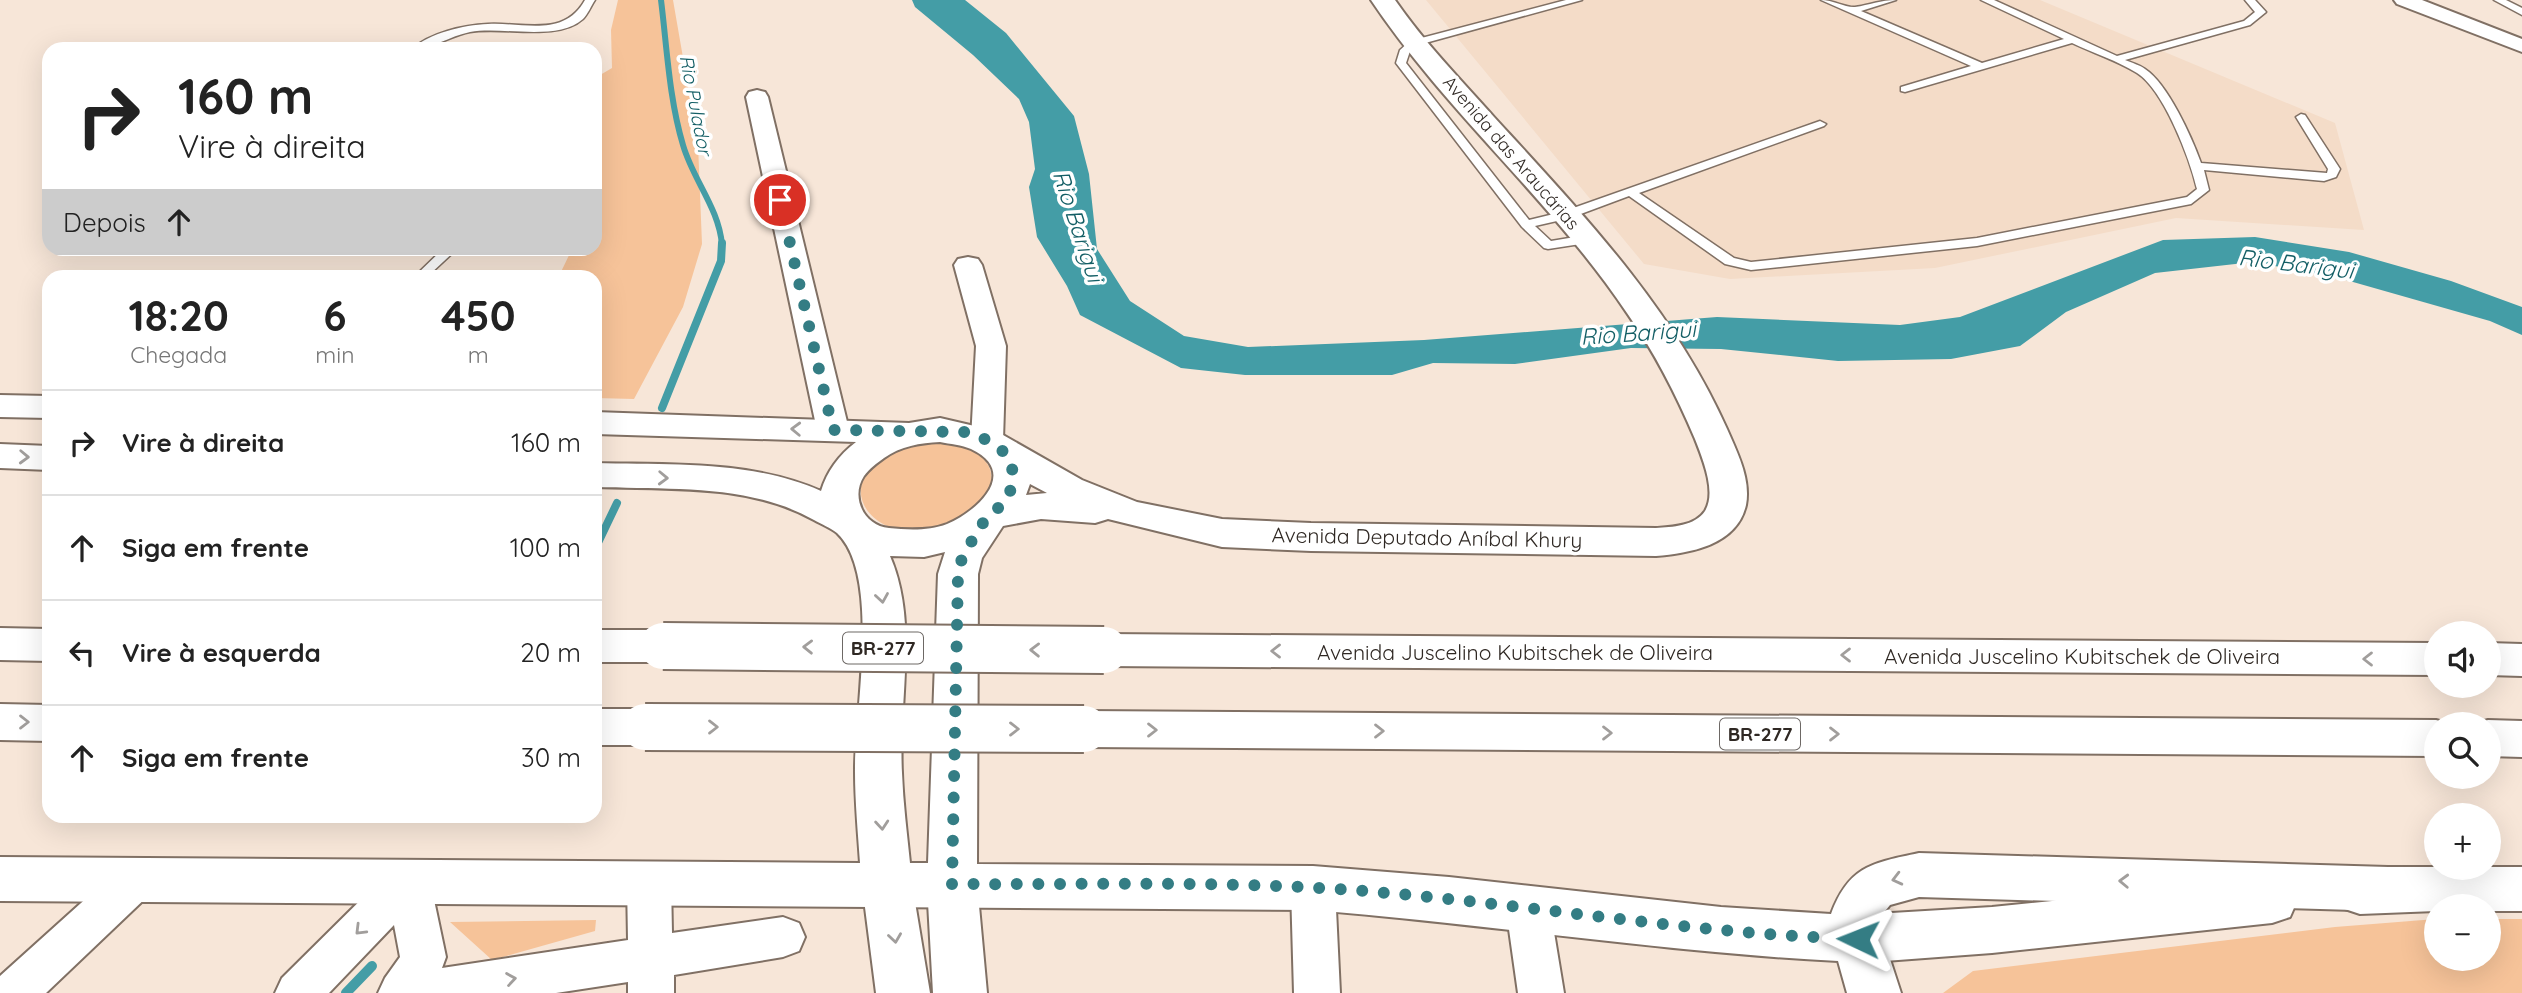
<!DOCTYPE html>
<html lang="pt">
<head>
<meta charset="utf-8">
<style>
  :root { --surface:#fff; --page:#f6f6f6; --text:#222; --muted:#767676; --line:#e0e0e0 }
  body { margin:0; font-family:Quicksand,sans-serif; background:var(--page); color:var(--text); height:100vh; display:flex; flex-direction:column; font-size:26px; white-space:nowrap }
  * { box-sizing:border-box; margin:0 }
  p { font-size:23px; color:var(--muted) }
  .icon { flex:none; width:38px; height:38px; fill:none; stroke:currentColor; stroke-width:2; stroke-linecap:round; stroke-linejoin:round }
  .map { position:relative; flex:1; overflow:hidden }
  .side { position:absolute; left:42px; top:270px; width:560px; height:553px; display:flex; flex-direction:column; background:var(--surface); border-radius:21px; box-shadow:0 7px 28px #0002 }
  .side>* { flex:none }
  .guide { position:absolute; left:42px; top:42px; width:560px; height:214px; border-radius:21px; box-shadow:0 7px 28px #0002; background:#fff; color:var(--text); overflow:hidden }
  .fabs { position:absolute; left:2424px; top:621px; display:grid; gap:14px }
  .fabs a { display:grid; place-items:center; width:77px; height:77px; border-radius:50%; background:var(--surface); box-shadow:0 7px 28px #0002; font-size:35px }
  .pin { position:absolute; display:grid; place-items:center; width:60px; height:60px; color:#fff; margin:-30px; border:4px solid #fff; border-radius:50%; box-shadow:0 2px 7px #0007 }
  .me { position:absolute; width:77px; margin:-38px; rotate:272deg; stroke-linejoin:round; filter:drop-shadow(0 0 5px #0008) }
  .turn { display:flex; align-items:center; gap:24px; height:147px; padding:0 21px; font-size:32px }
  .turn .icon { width:91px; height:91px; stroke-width:2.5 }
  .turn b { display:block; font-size:49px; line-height:60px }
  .then { display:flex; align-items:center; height:66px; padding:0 21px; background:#0003; gap:14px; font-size:26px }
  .eta { display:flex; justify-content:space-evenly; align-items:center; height:119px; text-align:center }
  .eta b { font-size:42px; font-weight:700; line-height:49px }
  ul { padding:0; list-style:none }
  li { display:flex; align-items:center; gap:21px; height:105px; padding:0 21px; border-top:2px solid var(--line) }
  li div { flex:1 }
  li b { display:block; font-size:26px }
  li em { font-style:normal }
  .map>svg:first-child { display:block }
</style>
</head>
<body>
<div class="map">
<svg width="2522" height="993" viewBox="0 0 2522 993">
  <rect width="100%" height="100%" fill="#f7e6d8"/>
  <path fill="#f4dcc8" d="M1426 0H2040L2335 123 2364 230 2176 218 1935 268 1730 279 1644 264Z"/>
  <path fill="#f6c399" d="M618 0H673L698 144 702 244 683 307 634 399 595 398V276H559L572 249 595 248V78L612 68 611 30Z
    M937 442C961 445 992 451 992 481 992 490 987 498 980 503 972 509 963 518 954 522 864 563 807 456 937 442Z
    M2436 919V959H2488L2489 919H2522V993H1943L1973 971 2335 927Z
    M596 920 595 931 492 960 450 922Z"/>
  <path fill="#449da6" d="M912 0H965L1006 33 1074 116 1089 174 1097 249 1130 301 1184 336 1248 347 1424 340 1717 317 1900 325 1960 317 2163 240 2255 237 2349 252 2451 281 2522 307V335L2490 321 2339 278 2253 262 2155 273 2066 312 2020 346 1951 359 1838 361 1721 349 1631 348 1515 364 1433 363 1392 375H1245L1181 368 1080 315 1067 286 1037 237 1029 187 1035 169 1029 122 1019 99 973 55 915 7Z"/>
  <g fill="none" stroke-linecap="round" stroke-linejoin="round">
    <path stroke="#449da6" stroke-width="6" d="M661 0C667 48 669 98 683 145 693 180 719 208 722 245"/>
    <path stroke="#449da6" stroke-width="8" d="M662 408 721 261 722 243
      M595 549 617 503"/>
    <path stroke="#449da6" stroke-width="10" d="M346 993 372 966"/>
    <defs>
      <path id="lane" d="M585 0H595C591 6 588 14 583 19 558 42 502 26 470 32 450 36 432 49 412 49 430 33 463 25 488 24 524 22 564 38 585 0Z
        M1566 0H1582L1418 45 1410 51 1406 63 1529 220 1562 212 1820 121 1826 124 1824 126 1639 193 1734 258 1751 262 1977 238 2187 197 2197 189C2190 159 2164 90 2137 73 2118 61 2093 53 2072 43L1905 92 1901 91V87L1971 66 1821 0C1833 0 1846 8 1855 7 1869 5 1881 0 1896 0L1861 11 1982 63 2064 39 1981 0H1994L2117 56 2244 21 2255 12 2245 0H2255L2266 12 2250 25 2125 60C2132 63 2140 65 2145 69 2168 84 2192 138 2201 163L2327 173 2328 169 2296 117 2301 114 2305 115 2340 169 2336 177 2324 181 2204 170 2209 190 2191 204 1977 246 1751 270 1725 264 1629 196 1570 218 1535 226 1551 241 1587 235 1593 239 1587 243 1548 249 1544 248 1522 227 1396 63 1400 50 1410 41Z
        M2494 0H2506L2522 8V15Z
        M444 248H458L428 276H415Z"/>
      <path id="street" d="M2394 0H2422L2522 39V52L2397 4Z
        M757 90 765 92 768 97 849 430 844 437 833 440 822 437 817 430 746 97 749 92Z
        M968 257 978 259 982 265 1006 346 1003 440 998 447 987 450 976 447 971 440 976 346 954 265 958 259Z
        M136 861 151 867 158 880 151 893 46 993H0V976L121 867Z
        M408 862 423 868 430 881 446 957 442 968 628 940 627 882 634 869 649 863 664 869 671 882 672 933 783 917 799 923 805 937 799 951 783 957 674 975V993H628V982L556 993H378L385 978 400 957 394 925 329 993H275L282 978 393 868Z
        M1313 869 1328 874 1335 888 1340 993H1294L1291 888 1298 874Z
        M1528 888 1544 894 1550 908 1564 993H1518L1506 908 1512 894Z"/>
      <path id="secondary" d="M887 862 905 868 912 884 930 993H876L862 884 869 868Z
        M952 862 970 868 977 884 987 993H933L927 884 934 868Z
        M2388 867H2522V911H2488V906H2436V911L2360 914 2342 908 2335 892 2342 876 2360 870Z
        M2272 879 2290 885 2297 901 2290 917 2272 923 1992 953 1858 963 1840 956 1832 939 1840 922 1858 915 1992 907Z"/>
      <path id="primary" d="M1371 0H1395C1424 42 1460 79 1494 117 1582 213 1673 308 1727 429 1737 452 1751 479 1746 505 1737 545 1691 553 1656 556L1311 551 1222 547 1108 519 1095 523 1041 519 1003 526 982 558 978 574 977 864 1313 866 1449 877 1721 907 1831 914C1849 866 1872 863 1919 853L2388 867 2406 873 2413 889 2406 905 2388 911 1919 897 1890 905 1882 915 1887 950 1901 993H1847L1838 961C1662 952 1488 924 1313 910L0 901V857L860 863C858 833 855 802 855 772 854 714 882 575 837 533 831 528 821 524 814 520 748 483 668 490 595 487V463C670 465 751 460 821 491 827 471 839 455 856 442L595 434V412L909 423 940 418 996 431 1082 480 1137 502 1222 519 1311 523 1656 528C1672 527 1695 526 1705 511 1717 492 1702 457 1695 439 1676 394 1655 353 1627 313 1552 201 1446 112 1371 0ZM940 442C950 444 962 445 971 449 1020 472 978 511 947 524 929 531 908 530 889 528 864 526 850 497 864 476 869 469 877 463 884 458 901 446 920 443 940 442ZM1030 484 1047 493 1026 495ZM945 552 938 574 928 863H910C907 833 903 803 902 773 898 701 919 623 890 556L924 557Z
        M0 395 49 396V418L0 417Z
        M0 444 49 446V470L0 468Z"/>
      <path id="highway" d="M0 628 49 629V661L0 660Z
        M595 630H663L678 635 685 646 678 657 663 662H595Z
        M1104 634 2436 643V675L1104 666 1089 661 1082 650 1089 639Z
        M2488 643 2522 644V676L2488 675Z
        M0 704 49 705V741L0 740Z
        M595 709H645L661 714 668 727 661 740 645 745H595Z
        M1084 711 2436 720 2451 724H2436V756L1084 747 1068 742 1061 729 1068 716Z
        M2488 720 2522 721V757L2488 756V724H2473Z"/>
    </defs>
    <use href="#lane" stroke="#807064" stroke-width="3"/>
    <use href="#street" stroke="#807064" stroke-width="4"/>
    <use href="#secondary" stroke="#807064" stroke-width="4"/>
    <use href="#primary" stroke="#807064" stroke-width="4"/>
    <use href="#highway" stroke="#807064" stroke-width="4"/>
    <use href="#lane" fill="#fff" fill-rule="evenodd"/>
    <use href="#street" fill="#fff" fill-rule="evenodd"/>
    <use href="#secondary" fill="#fff" fill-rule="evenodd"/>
    <use href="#primary" fill="#fff" fill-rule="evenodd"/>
    <use href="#highway" fill="#fff" fill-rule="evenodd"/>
    <defs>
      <path id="highway-bridge" d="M663 646 1104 650
        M645 727 1084 729"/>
    </defs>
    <use href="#highway-bridge" stroke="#807064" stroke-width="50" stroke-linecap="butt"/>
    <use href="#highway-bridge" stroke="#fff" stroke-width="46"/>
  </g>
  <defs><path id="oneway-chevron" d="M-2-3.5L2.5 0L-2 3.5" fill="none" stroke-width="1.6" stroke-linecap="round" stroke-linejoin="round" transform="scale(1.75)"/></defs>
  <g stroke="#a19e9c">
    <use href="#oneway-chevron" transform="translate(796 429) rotate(-178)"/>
    <use href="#oneway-chevron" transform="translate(24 457) rotate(2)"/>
    <use href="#oneway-chevron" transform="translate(663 478) rotate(2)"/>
    <use href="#oneway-chevron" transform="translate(882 598) rotate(81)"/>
    <use href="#oneway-chevron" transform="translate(808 647) rotate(-179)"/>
    <use href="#oneway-chevron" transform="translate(1035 650) rotate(-179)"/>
    <use href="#oneway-chevron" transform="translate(1276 651) rotate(-180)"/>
    <use href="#oneway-chevron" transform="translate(1846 655) rotate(-180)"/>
    <use href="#oneway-chevron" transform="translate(2368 659) rotate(-180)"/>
    <use href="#oneway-chevron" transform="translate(24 722)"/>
    <use href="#oneway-chevron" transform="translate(713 727)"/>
    <use href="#oneway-chevron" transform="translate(1014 729)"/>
    <use href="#oneway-chevron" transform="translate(1152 730)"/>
    <use href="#oneway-chevron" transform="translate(1379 731)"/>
    <use href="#oneway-chevron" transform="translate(1607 733)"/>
    <use href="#oneway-chevron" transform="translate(1834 734)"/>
    <use href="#oneway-chevron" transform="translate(882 825) rotate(85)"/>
    <use href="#oneway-chevron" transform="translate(1897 879) rotate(166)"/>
    <use href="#oneway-chevron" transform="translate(2124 881) rotate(-178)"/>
    <use href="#oneway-chevron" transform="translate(360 930) rotate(135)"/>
    <use href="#oneway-chevron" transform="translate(895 938) rotate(82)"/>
    <use href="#oneway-chevron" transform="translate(511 979) rotate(-9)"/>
  </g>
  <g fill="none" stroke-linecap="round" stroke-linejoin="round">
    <path stroke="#347d84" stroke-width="12" stroke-dasharray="0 21.6" d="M780 200 833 430 965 432 987 440 1004 452 1012 466 1013 482 1008 498 981 525 962 558 958 574 952 884C1089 885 1228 880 1364 891 1529 904 1692 934 1858 939"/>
  </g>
  <g text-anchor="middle" stroke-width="7" stroke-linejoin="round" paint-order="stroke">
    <g font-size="18" fill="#2f2823" stroke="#fff">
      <text transform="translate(1511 153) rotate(49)" y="6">Avenida das Araucárias</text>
    </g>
    <g font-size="19" font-style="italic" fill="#135e65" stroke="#fff">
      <text transform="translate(696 105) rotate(79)" y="7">Rio Pulador</text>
    </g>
    <g fill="#fff" stroke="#6d6865" stroke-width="2">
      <rect x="843" y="632.5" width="80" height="31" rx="5"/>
      <rect x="1720" y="718.5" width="80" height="31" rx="5"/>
    </g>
    <g font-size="19" font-weight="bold" fill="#2f2823">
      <text x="883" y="655">BR-277</text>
      <text x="1760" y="741">BR-277</text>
    </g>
    <g font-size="21" fill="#2f2823" stroke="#fff">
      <text transform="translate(1427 538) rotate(1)" y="7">Avenida Deputado Aníbal Khury</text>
      <text x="1515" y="660">Avenida Juscelino Kubitschek de Oliveira</text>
      <text x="2082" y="664">Avenida Juscelino Kubitschek de Oliveira</text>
    </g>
    <g font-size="23" font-style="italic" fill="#135e65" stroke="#fff">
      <text transform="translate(1078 226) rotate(72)" y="8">Rio Barigui</text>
      <text transform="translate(2296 264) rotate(7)" y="8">Rio Barigui</text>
      <text transform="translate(1638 333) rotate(-4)" y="8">Rio Barigui</text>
    </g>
  </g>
</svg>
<div class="fabs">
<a><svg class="icon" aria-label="sound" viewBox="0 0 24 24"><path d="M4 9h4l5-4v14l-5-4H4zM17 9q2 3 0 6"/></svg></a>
<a><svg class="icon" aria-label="search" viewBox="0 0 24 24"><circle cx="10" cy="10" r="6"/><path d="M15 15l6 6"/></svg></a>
<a>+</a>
<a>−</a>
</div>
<div class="pin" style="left:780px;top:200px;background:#d93025"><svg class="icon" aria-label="arrive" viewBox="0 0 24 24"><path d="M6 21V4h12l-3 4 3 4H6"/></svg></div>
<svg class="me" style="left:1858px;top:939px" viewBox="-20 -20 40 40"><path d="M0-17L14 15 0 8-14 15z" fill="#347d84" stroke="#fff" stroke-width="4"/></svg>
<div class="guide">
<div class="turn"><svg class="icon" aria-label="right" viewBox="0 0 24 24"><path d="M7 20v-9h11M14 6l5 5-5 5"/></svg><div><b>160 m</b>Vire à direita</div></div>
<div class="then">Depois<svg class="icon" aria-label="ahead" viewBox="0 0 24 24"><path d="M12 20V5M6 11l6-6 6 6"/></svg></div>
</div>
<section class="side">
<div class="eta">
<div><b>18:20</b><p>Chegada</p></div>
<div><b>6</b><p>min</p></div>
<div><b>450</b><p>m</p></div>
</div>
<ul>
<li><svg class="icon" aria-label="right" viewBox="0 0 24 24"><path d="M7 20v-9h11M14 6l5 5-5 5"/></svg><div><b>Vire à direita</b></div><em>160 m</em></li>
<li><svg class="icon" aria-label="ahead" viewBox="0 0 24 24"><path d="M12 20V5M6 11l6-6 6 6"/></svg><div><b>Siga em frente</b></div><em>100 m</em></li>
<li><svg class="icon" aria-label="left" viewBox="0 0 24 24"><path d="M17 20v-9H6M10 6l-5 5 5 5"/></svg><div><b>Vire à esquerda</b></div><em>20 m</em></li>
<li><svg class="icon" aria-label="ahead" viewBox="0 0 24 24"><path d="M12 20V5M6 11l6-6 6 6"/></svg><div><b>Siga em frente</b></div><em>30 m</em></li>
</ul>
</section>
</div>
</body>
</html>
